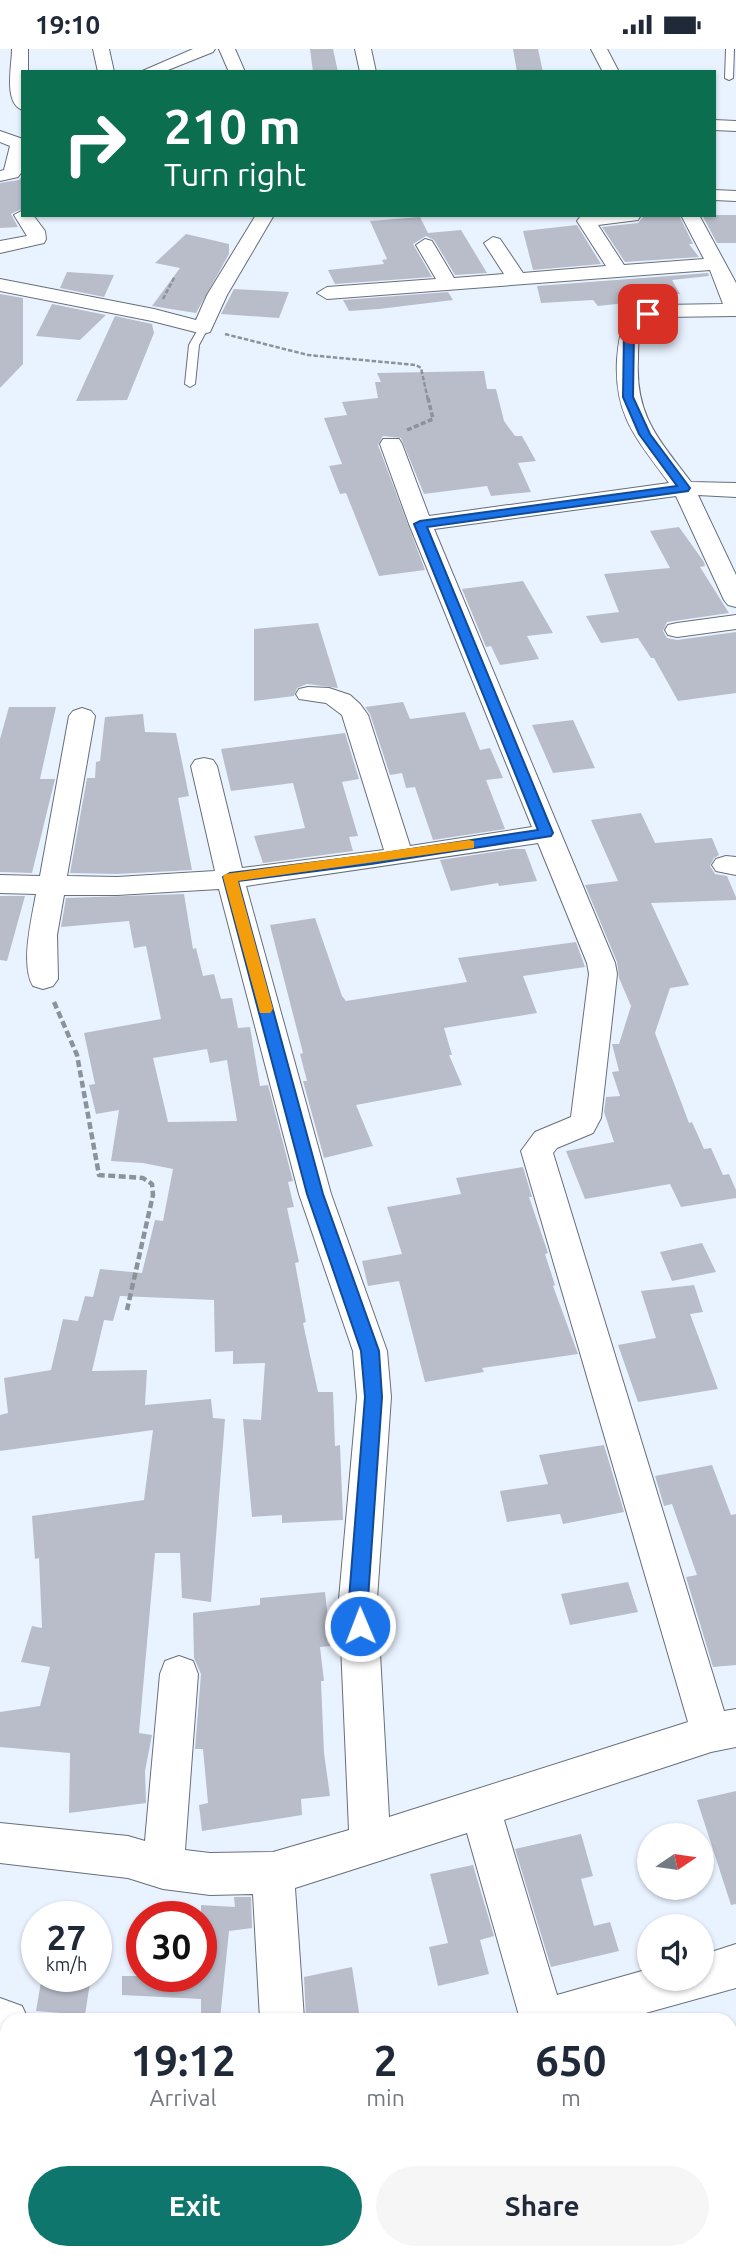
<!DOCTYPE html>
<html lang="en">
<head>
<meta charset="utf-8">
<style>
  :root { --surface:#fff; --page:#f6f6f7; --text:#1f2937; --muted:#747a83; --accent:#0f766e }
  body { margin:0; font-family:Ubuntu,sans-serif; background:var(--page); color:var(--text); height:100vh; display:flex; flex-direction:column; font-size:26px; white-space:nowrap }
  * { box-sizing:border-box; margin:0 }
  p { font-size:23px; color:var(--muted) }
  .icon { flex:none; width:38px; height:38px; fill:none; stroke:currentColor; stroke-width:2; stroke-linecap:round; stroke-linejoin:round }
  .map { position:relative; flex:1; overflow:hidden }
  .side { position:absolute; left:0px; top:1964px; width:737px; height:247px; display:flex; flex-direction:column; background:var(--surface); border-radius:21px 21px 0 0; box-shadow:0 2px 5px #0004 }
  .side>* { flex:none }
  .banner { position:absolute; left:21px; top:21px; width:695px; height:147px; border-radius:0px; box-shadow:0 2px 5px #0004; background:#0b6e4f; color:#fff; overflow:hidden }
  .needle { width:46px; rotate:77deg }
  .tools { position:absolute; left:637px; top:1774px; display:grid; gap:14px }
  .tools a { display:grid; place-items:center; width:77px; height:77px; border-radius:50%; background:var(--surface); box-shadow:0 2px 5px #0004; font-size:35px }
  .speed { position:absolute; left:21px; top:1852px; display:flex; gap:14px; font-size:35px; font-weight:700; text-align:center }
  .speed>* { display:grid; place-content:center; width:91px; height:91px; border-radius:50%; background:var(--surface); box-shadow:0 2px 5px #0004; line-height:1 }
  .speed small { font-size:18px; font-weight:400 }
  .speed .limit { border:10px solid #d22; background:#fff; color:#111 }
  .pin { position:absolute; display:grid; place-items:center; width:60px; height:60px; color:#fff; margin:-30px; border-radius:14px; box-shadow:0 4px 10px #0006 }
  .me { position:absolute; width:77px; margin:-38px; rotate:359deg; stroke-linejoin:round; filter:drop-shadow(0 0 5px #0008) }
  .turn { display:flex; align-items:center; gap:24px; height:147px; padding:0 28px; font-size:32px }
  .turn .icon { width:91px; height:91px; stroke-width:2.5 }
  .turn b { display:block; font-size:49px; line-height:60px }
  .eta { display:flex; justify-content:space-evenly; align-items:center; height:119px; text-align:center }
  .eta b { font-size:42px; font-weight:700; line-height:49px }
  .primary-button { display:flex; gap:14px; margin-top:auto; padding:14px 28px }
  .primary-button a { flex:1; height:80px; border-radius:42px; background:var(--accent); color:#fff; font-size:28px; font-weight:700; line-height:80px; text-align:center }
  .primary-button a+a { background:var(--page); color:var(--text) }
  .status { display:flex; justify-content:space-between; align-items:center; height:49px; padding:0 35px; background:var(--surface); direction:ltr }
  .status svg { height:19px; fill:currentColor }
  .map>svg:first-child { display:block }
</style>
</head>
<body>
<div class="status"><b>19:10</b><svg viewBox="0 0 49 12"><path d="M0 12V9h3v3zM5 12V6h3v6zM10 12V3h3v9zM15 12V0h3v12zM26 1h20v11H26zM47 4h2v5h-2z"/></svg></div>
<div class="map">
<svg width="736" height="2210" viewBox="0 0 736 2210">
  <rect width="100%" height="100%" fill="#e9f3ff"/>
  <path fill="#b9bdca" fill-rule="evenodd" d="M310 0H333L338 23H313Z
    M513 0H538L543 23H517Z
    M23 126V159L11 165 18 178 0 179V134L19 131Z
    M679 166 693 195H689L699 208 625 213 602 178 638 174 643 168Z
    M702 166H736V194H717Z
    M420 168 428 184 461 181 487 224 455 226 434 191 426 187 413 195 432 228 335 235 328 221 384 215 382 211 387 210 370 172Z
    M577 176 601 215 533 221 523 182Z
    M186 185 229 195V205L196 264 152 257 180 219 155 214Z
    M67 223 114 226 104 248 60 239Z
    M708 224 709 227 672 231 680 245 622 249 625 254 598 257 593 251 541 254 537 237Z
    M234 240 289 243 279 269 221 265Z
    M448 243 453 251 379 260 349 262 343 251Z
    M0 245 23 249V315L0 339Z
    M52 255 106 266 80 291 36 287Z
    M115 267 152 275 154 284 127 351 76 352Z
    M484 322 487 340H496L504 372 515 387H522L536 412 518 414 531 443 491 447 487 437 424 445 401 389 383 387 378 396 425 521 379 527 346 444 340 445 329 417 342 415 324 369 347 366 342 353 378 349 375 333H381L377 324Z
    M679 478 704 513 705 517 700 518 729 564 667 573 663 582 667 589 677 591 736 583V644L678 652 654 609H651L638 589 601 594 586 567 619 563 604 525 670 519 650 482Z
    M523 532 553 584 527 587 539 610 500 616 491 597 486 598 462 540Z
    M318 574 338 639 307 635 297 639 294 647 254 652V580Z
    M403 653 410 670 465 663 480 701 490 699 503 729 486 731 505 780 433 791 415 738 406 739 402 724 390 726 370 665 365 658Z
    M9 658H56L40 730H55L32 824 0 823V690Z
    M143 665 145 683 176 684 189 747 178 749 192 821 117 825 70 824 87 729H95L96 713 100 712 105 668Z
    M573 671 595 719 553 724 532 676Z
    M345 684 359 730 342 733 358 787 349 788 353 802 263 814 254 787 305 779 293 734 231 742 221 700Z
    M641 764 655 794 712 789 719 806 714 809 710 817 715 825 727 827 736 848V851L651 854 689 936 670 939 655 984 689 1074 692 1073 704 1100 711 1099 723 1126 729 1125 736 1141V1149L681 1158 670 1135 585 1150 566 1102 614 1093 604 1063 606 1048 620 1047 612 1023 619 1022 612 995H619L631 957 619 929 617 913 585 836 618 832 591 771Z
    M513 800H525L537 832 499 837 498 834 451 842 440 811Z
    M184 845 193 900 196 899 203 927 214 925 221 950 232 949 238 979 250 978 260 1037 268 1036 293 1132 288 1133 294 1158 287 1159 299 1213 295 1214 306 1273 303 1274 318 1343H333L335 1397 340 1396 343 1471 282 1474V1466L252 1468 243 1370 261 1371 265 1314 233 1315V1302L215 1303 214 1251 120 1247 113 1272 104 1271 92 1322 147 1321 145 1356 211 1350 213 1369 225 1370 211 1553 182 1549 180 1504H155L139 1684 152 1686 145 1722 146 1754 69 1764 70 1704 0 1698V1663L40 1657 50 1618 21 1613 32 1577 42 1579 39 1509 35 1510 32 1467 144 1451 153 1381 0 1402V1366L8 1364 4 1329 51 1321 63 1270 78 1272 85 1247 93 1248 100 1220 142 1224 155 1171 163 1172 173 1120 143 1114 111 1112 119 1061 96 1065 89 1036 95 1035 84 984 161 970 146 897 134 899 129 872 61 878 66 849ZM207 1000 210 1014 227 1011 237 1072 168 1073 153 1009Z
    M0 847H25L7 912 0 911Z
    M315 869 342 947 346 952 467 933 458 909 576 893 585 918 523 927 537 964 444 979 452 1006H449L462 1036 356 1056 373 1097 324 1109 303 1032H307L300 1005 303 1004 270 876Z
    M523 1118 532 1148H529L548 1204 545 1205 555 1236 553 1237 578 1305 482 1319 484 1323 425 1333 399 1232 368 1237 362 1212 402 1205 387 1158 461 1145 456 1129Z
    M702 1194 716 1223 672 1232 660 1203Z
    M694 1236 703 1263 690 1265 718 1340 638 1353 618 1296 656 1289 641 1242Z
    M604 1396 624 1463 563 1475 560 1465 507 1473 500 1442 548 1435 539 1406Z
    M712 1416 731 1466 736 1465V1616L713 1618 686 1528 697 1526 672 1455 664 1457 655 1427Z
    M628 1533 638 1563 570 1576 561 1545Z
    M325 1543 331 1597 320 1598 324 1632H321L324 1704 330 1747 301 1750 302 1766 202 1782 199 1756 208 1754 203 1700H195L201 1625 194 1609 193 1564 260 1556V1549Z
    M736 1742V1855L731 1856 697 1751Z
    M581 1785 593 1827 581 1830 594 1877 610 1873 619 1902 551 1918 515 1800Z
    M473 1816 494 1887 480 1891 489 1925 438 1937 429 1898 448 1894 430 1825Z
    M234 1848H251L252 1879 229 1882 220 1970H201V1950L122 1946V1927H201V1856L235 1858Z
    M352 1918 360 1970H306L304 1928Z
    M42 1927H91L85 1966 36 1962Z"/>
  <g fill="none" stroke-linecap="round" stroke-linejoin="round">
    <defs>
      <path id="service" d="M726 0H734L733 29 729 31 725 29Z
        M200 277 208 279 199 296 195 335 190 338 185 335 189 296Z"/>
      <path id="minor" d="M12 0H28V23H23V61C3 55 12 17 12 0Z
        M93 0H109L114 23H98Z
        M193 0H215L213 3 163 23H140Z
        M219 0H235L245 23H229Z
        M355 0H371L376 23H360Z
        M591 0H607L619 23H603Z
        M714 71 736 72V82L714 81Z
        M0 82 23 90 21 124 18 128 0 132V122L4 121 10 97 0 93Z
        M714 141 736 142V152L714 151Z
        M23 161V166H33L45 182 46 190 44 194 0 204V192L27 187 14 166Z
        M256 166H274L227 246 210 283 203 285 152 272 0 242V230L154 260 196 271 207 246Z
        M589 166H641L638 171 598 176 624 216 704 210 681 166H699L736 234V267L663 268 645 273C638 285 638 296 638 310 635 367 658 389 691 433L736 434V448L698 446 736 526V558L728 556 724 551 676 447 434 480 615 914 617 925 601 1069 593 1084 557 1099 553 1104 724 1662 736 1660V1698L711 1703 504 1771 557 1946 649 1920V1930H702V1906L736 1895V1939L624 1970H520L467 1784 295 1839 304 1970H260L253 1845 210 1846 163 1840 128 1829 0 1814V1774L128 1787 145 1792 160 1625 165 1612 179 1607 193 1612 198 1625 185 1801 210 1804 273 1803 349 1781 339 1550 357 1348 353 1302 299 1145 219 840 117 846H64L57 886 58 930 53 937 43 940 33 937C20 916 32 868 36 845L0 844V826L40 827 69 667 73 662 82 659 91 662 95 667 67 827 117 828 215 822 191 717 195 711 204 709 213 711 217 717 242 819 384 801 342 666 326 654 299 650 296 645 299 640 308 638 329 639 350 646 360 655 368 666 410 797 532 778 409 475 380 395 383 390H399L402 395 429 467 669 434C638 391 614 368 617 311 619 290 619 283 631 265L662 256 723 255 710 221 327 250 317 244 327 238 436 230 416 196 425 190 432 192 454 229 504 225 484 194 493 188 500 190 523 224 606 217 577 172 580 168ZM538 794 587 914 589 925 571 1068 535 1083 521 1102 688 1673 389 1768 377 1550 391 1348 387 1302 331 1145 246 837Z
        M736 566V580L677 588 668 586 665 581 668 576 677 574Z
        M726 807 736 808V826L716 822 712 816 716 810Z
        M0 1949 22 1957 28 1970H7V1994L0 1993Z
        M273 2203H321L322 2210H274Z"/>
    </defs>
    <use href="#service" stroke="#676f79" stroke-width="2"/>
    <use href="#minor" stroke="#676f79" stroke-width="2"/>
    <path stroke="#8b929a" stroke-width="2.5" stroke-dasharray="4.5 2" stroke-linecap="butt" d="M163 250 175 227
      M225 285 308 306 416 316 421 319 428 351"/>
    <path stroke="#8b929a" stroke-width="3.5" stroke-dasharray="5 2.5" stroke-linecap="butt" d="M407 381 433 370 428 349"/>
    <path stroke="#8b929a" stroke-width="4.5" stroke-dasharray="7 3.5" stroke-linecap="butt" d="M54 953 77 1006 99 1126 143 1129 152 1135 153 1146 127 1261"/>
    <use href="#service" fill="#fff" fill-rule="evenodd"/>
    <use href="#minor" fill="#fff" fill-rule="evenodd"/>
  </g>
  <path fill="#1a73e8" stroke="#114b97" stroke-width="2" d="M644 263 652 265 642 271 634 283 633 348 650 385 690 439 688 442 427 478 553 784 551 787 371 815 238 832 323 1145 379 1302 382 1348 368 1550 369 1577 367 1583 360 1586 353 1583 349 1550 365 1348 361 1302 307 1145 223 828 230 824 371 806 538 781 414 475 420 472 677 437 639 385 623 348 624 283 634 267Z"/>
  <path fill="#f59e0b" d="M469 791 474 792V799L238 832 273 960 270 964H260L223 828 225 825Z"/>
</svg>
<div class="tools">
<a><svg class="needle" viewBox="-14 -14 28 28"><path d="M0-13l5 13h-10z" fill="#e53935"/><path d="M0 13l5-13h-10z" fill="#747a83"/></svg></a>
<a><svg class="icon" aria-label="sound" viewBox="0 0 24 24"><path d="M4 9h4l5-4v14l-5-4H4zM17 9q2 3 0 6"/></svg></a>
</div>
<div class="speed"><div>27<small>km/h</small></div><div class="limit">30</div></div>
<div class="pin" style="left:648px;top:265px;background:#d93025"><svg class="icon" aria-label="arrive" viewBox="0 0 24 24"><path d="M6 21V4h12l-3 4 3 4H6"/></svg></div>
<svg class="me" style="left:360px;top:1577px" viewBox="-20 -20 40 40"><circle r="17" fill="#1a73e8" stroke="#fff" stroke-width="3"/><path d="M0-11L8 9 0 5-8 9z" fill="#fff"/></svg>
<div class="banner">
<div class="turn"><svg class="icon" aria-label="right" viewBox="0 0 24 24"><path d="M7 20v-9h11M14 6l5 5-5 5"/></svg><div><b>210 m</b>Turn right</div></div>
</div>
<section class="side">
<div class="eta">
<div><b>19:12</b><p>Arrival</p></div>
<div><b>2</b><p>min</p></div>
<div><b>650</b><p>m</p></div>
</div>
<div class="primary-button"><a>Exit</a><a>Share</a></div>
</section>
</div>
</body>
</html>
